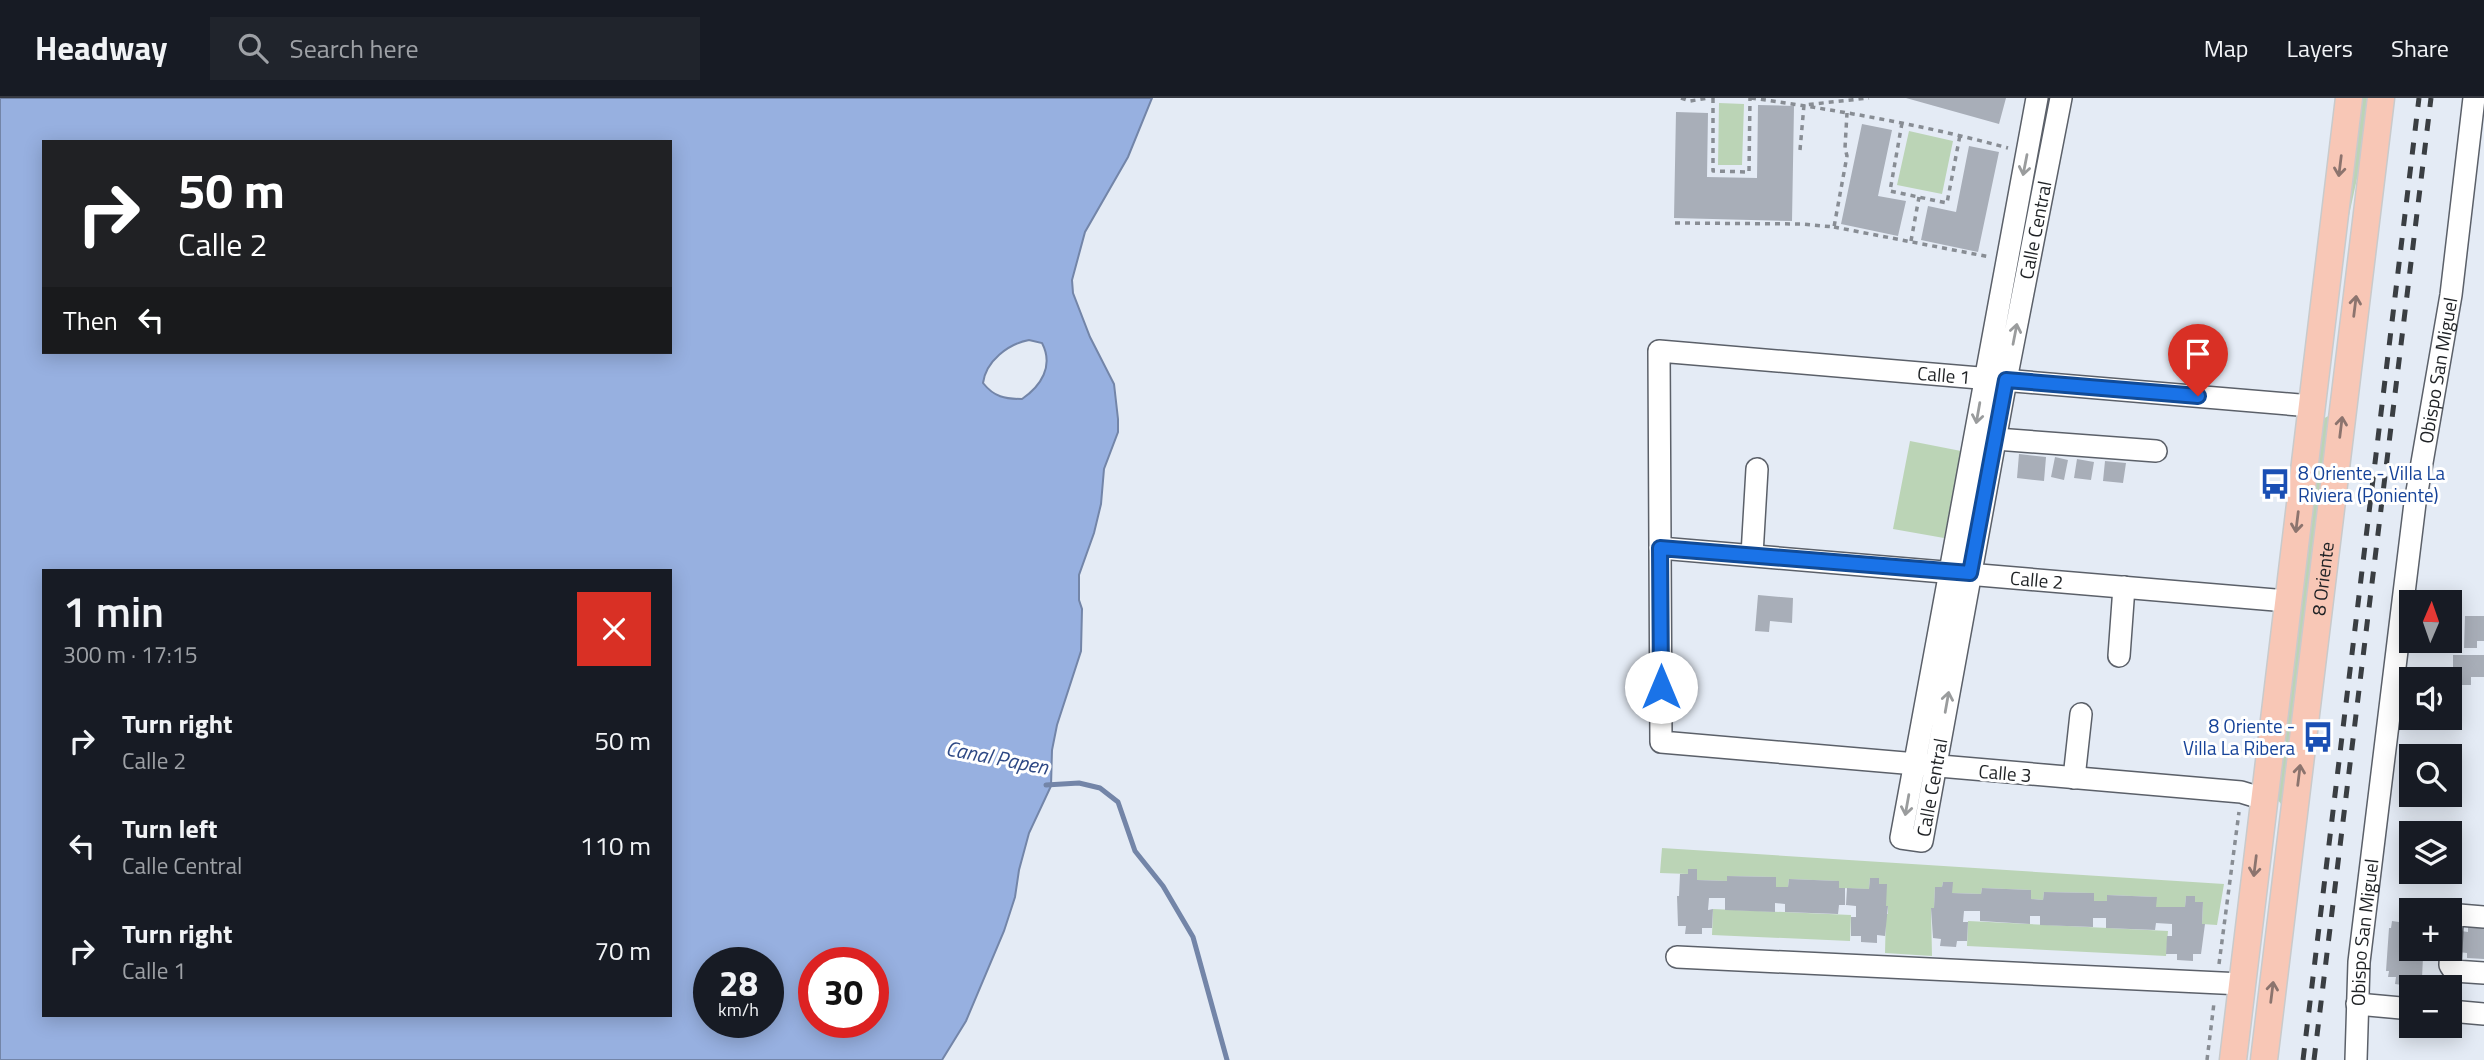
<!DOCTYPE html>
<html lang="en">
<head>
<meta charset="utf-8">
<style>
  :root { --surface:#171b24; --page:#20242c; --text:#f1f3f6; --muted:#9ea1a6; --line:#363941 }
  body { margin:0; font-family:"Titillium Web",sans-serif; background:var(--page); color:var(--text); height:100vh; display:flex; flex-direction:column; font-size:26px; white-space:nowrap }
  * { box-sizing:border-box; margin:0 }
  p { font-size:23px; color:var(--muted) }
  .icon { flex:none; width:38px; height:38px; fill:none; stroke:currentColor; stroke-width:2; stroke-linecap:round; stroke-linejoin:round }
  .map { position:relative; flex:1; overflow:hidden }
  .drawer { position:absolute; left:42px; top:471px; width:630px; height:448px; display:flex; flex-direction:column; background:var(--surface); border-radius:0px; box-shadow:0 4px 18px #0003 }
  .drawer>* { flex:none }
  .hud { position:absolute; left:42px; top:42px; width:630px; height:214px; border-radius:0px; box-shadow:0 4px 18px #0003; background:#202124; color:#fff; overflow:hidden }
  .needle { width:46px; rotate:2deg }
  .fabs { position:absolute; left:2399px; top:492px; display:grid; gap:14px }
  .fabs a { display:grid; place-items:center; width:63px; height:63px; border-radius:0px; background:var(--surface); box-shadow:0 4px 18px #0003; font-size:35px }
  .speed { position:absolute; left:693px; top:849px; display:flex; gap:14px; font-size:35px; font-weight:700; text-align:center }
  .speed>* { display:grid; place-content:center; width:91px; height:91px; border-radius:50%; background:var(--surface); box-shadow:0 4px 18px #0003; line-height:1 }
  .speed small { font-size:18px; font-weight:400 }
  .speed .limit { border:10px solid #d22; background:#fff; color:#111 }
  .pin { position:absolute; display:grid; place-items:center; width:60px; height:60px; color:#fff; margin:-72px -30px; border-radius:50% 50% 50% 0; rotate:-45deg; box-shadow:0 0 7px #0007 }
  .pin .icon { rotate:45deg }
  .me { position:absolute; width:77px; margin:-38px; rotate:0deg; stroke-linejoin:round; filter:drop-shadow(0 0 5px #0008) }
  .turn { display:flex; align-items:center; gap:24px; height:147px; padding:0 21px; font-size:32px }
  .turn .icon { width:91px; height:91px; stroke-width:2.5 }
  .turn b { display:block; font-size:49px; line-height:60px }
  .then { display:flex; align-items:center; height:66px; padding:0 21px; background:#0003; gap:14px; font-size:26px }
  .round { display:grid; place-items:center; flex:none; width:74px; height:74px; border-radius:0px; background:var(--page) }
  .headline { display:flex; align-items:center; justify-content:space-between; height:119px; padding:0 21px }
  h1 { font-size:42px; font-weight:600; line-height:52px }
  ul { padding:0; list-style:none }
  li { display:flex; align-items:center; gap:21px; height:105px; padding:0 21px }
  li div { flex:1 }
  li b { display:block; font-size:26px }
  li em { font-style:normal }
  header { display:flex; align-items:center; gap:42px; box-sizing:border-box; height:98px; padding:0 35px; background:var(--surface); border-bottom:2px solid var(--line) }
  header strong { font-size:33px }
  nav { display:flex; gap:38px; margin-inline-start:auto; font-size:24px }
  .search { width:490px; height:63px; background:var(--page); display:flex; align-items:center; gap:18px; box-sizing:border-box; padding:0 24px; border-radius:0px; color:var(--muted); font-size:26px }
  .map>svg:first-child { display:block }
</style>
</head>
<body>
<header>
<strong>Headway</strong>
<div class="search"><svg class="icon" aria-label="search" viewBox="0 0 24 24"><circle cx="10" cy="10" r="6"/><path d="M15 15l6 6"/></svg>Search here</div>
<nav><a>Map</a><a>Layers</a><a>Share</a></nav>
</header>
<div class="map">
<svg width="2484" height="962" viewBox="0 0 2484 962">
  <rect width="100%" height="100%" fill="#e4ebf5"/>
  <path fill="#bbd4b6" d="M2360 0H2371L2363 53 2341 154Z
    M1719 5 1744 6 1742 67H1718Z
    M1909 33 1953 43 1942 96 1897 87Z
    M2332 316 2283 706H2281L2274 697 2319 323Z
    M1910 343 1961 353 1944 440 1893 431Z
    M1662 750 2224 786 2217 827 2202 826 2203 804H2195V798H2186L2185 809H2156V799L2108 797 2107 803H2094L2093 795 2044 794 2043 802 2031 801V792L1982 790 1981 796 1952 795V784H1943L1942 789H1935L1934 810 1931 811 1932 858 1885 855 1886 816H1888V808H1886V786H1879V780H1870L1869 791 1839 790 1838 783 1789 781 1788 789H1776V779L1727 778V783L1697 782V771H1688V776L1660 775Z
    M1713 811 1851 817 1850 843 1712 837Z
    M1968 823 2168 833 2166 858 1967 848Z"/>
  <path fill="#97b0e0" stroke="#7385a8" stroke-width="2" fill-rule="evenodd" d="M0 0H1152L1128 59 1085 134 1072 182 1073 195 1090 239 1114 286 1118 321V334L1104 371 1101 406 1094 435 1079 477V502L1082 511 1081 553 1057 627 1052 652 1051 688 1029 735 1019 772 1015 799 1004 833 966 923 942 962H0ZM44 44H670V254H44ZM1029 242 1042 245C1054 268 1041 288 1022 301 1005 301 994 299 983 285 986 263 1008 246 1029 242ZM670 472V917H44V472ZM768 864V924H709V864ZM814 864H873V924H814Z"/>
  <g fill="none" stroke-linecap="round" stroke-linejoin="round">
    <path stroke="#7385a8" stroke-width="5" d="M1046 687 1079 685 1100 690 1118 704 1135 753 1163 788 1193 839 1227 962"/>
  </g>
  <path fill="#a8aeb8" d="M1906 0H2006L1999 26Z
    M1758 7 1794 8 1792 123 1674 120 1676 14 1708 15 1707 79 1757 80Z
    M1862 26 1892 32 1878 98 1906 103 1898 138 1841 126Z
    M1969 48 1999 54 1978 154 1921 142 1928 108 1956 114Z
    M2019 356 2046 359 2044 383 2017 380Z
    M2055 359 2068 362 2064 382 2051 379Z
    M2077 361 2094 364 2091 382 2074 380Z
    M2105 363 2126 365 2123 385 2103 383Z
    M1758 497 1793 500 1792 525 1770 523 1769 534 1755 533Z
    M2465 518H2484V543H2477V550H2464Z
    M2453 557H2484V579H2471V587H2453Z
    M1688 771H1697V782L1727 783V778L1776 779V789H1788L1789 781 1839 783V790H1845V807H1839L1838 816 1785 814V806L1775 805V814L1725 812V800H1709L1708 812 1713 811 1712 830H1702V836H1685L1686 828H1678L1677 798H1679L1680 776H1688Z
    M1870 780H1879V786H1887L1886 808H1888L1885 838 1877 837V845L1861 844V838H1851V819H1856V808L1846 807 1847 790 1869 791Z
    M1943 784H1953L1952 795 1981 796 1982 790 2031 792V801L2043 802 2044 794 2094 795V803H2107V797L2157 799 2156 809H2185L2186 798H2195V804H2203L2202 826H2205L2201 856H2193V863L2177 862V856H2166L2167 838H2172V826L2156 825 2155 832 2106 830V820H2093V829L2040 827V818H2030V826L1980 823V813H1964L1963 824H1968L1967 843H1957L1956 849 1940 848 1941 841 1933 840 1931 810H1934L1935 789H1942Z
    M2399 818 2412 819V850H2421V859H2423L2422 880H2417L2416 889 2395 886 2396 879H2388L2389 873H2386L2389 830H2391L2392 823 2399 824Z
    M2484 825V861L2467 860V855L2458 854 2461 833 2468 834V826Z"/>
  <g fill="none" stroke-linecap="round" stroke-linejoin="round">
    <defs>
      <g id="minor">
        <path id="s1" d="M2037 0 1901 740 1922 743 2006 282 2061 0"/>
        <path d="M1996 341 2156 353"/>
        <path id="s2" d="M1660 450 2287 503"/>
        <path d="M1752 457 1757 371"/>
        <path d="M2119 558 2124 489"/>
        <path d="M2074 680 2081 616"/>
        <path id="s3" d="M2264 701 2241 694 1661 644 1659 253 2311 308"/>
        <path d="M2484 819 2459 817 2452 822 2450 867 2454 873 2484 875"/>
        <path d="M1677 859 2242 886"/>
        <path d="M2357 906 2412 911"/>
        <path d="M2450 913 2484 916"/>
        <path id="s4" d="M2356 962 2359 864 2415 405 2451 197 2474 0"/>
      </g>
      <g id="major">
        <path d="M2233 962 2349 0"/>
        <path id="s5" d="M2264 962 2381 0"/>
      </g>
    </defs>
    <use href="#minor" stroke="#5b6069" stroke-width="24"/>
    <use href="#major" stroke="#c9cacb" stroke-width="29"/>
    <path stroke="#888d94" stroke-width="3.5" stroke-dasharray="5 5" stroke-linecap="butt" d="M1681 0 1690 3 1709 0
      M1713 0V73L1749 74 1750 0
      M1751 0C1837 12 1924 27 2008 50
      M1902 25 1890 93 1947 105 1960 37
      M1800 52 1804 7 1869 0
      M1675 125 1802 126 1834 129 1847 58 1845 50 1847 15
      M1834 129 1990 159
      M1911 143 1919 99
      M2219 866 2239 714
      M2207 962 2214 905"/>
    <use href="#minor" stroke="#fff" stroke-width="21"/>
    <use href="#major" stroke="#f8c7b6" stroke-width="26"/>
    <path stroke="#3a3e42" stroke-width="5" stroke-dasharray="12 12" stroke-linecap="butt" d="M2303 962 2419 0
      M2314 962 2431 0"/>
  </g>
  <defs><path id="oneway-shaft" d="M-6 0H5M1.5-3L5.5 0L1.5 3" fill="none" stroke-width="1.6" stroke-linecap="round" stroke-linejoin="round" transform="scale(1.75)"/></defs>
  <g stroke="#9a9c9d">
    <use href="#oneway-shaft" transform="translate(2025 67) rotate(101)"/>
    <use href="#oneway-shaft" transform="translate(2015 236) rotate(-79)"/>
    <use href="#oneway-shaft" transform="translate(1978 315) rotate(100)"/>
    <use href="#oneway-shaft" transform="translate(1947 604) rotate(-80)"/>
    <use href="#oneway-shaft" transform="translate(1907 707) rotate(100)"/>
  </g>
  <g stroke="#8c746e">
    <use href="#oneway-shaft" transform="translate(2340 68) rotate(97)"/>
    <use href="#oneway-shaft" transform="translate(2355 208) rotate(-83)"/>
    <use href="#oneway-shaft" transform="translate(2341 329) rotate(-83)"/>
    <use href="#oneway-shaft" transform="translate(2297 424) rotate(97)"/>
    <use href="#oneway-shaft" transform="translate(2299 677) rotate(-83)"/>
    <use href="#oneway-shaft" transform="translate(2255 768) rotate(97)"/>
    <use href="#oneway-shaft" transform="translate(2272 894) rotate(-83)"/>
  </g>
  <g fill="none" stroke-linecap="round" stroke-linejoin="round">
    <defs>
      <path id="route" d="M1661 589 1660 450 1970 475 2006 282 2198 298"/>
    </defs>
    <use href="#route" stroke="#114b97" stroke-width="18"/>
    <use href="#route" stroke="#1a73e8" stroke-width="12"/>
  </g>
  <defs>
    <symbol id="bus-bare" viewBox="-9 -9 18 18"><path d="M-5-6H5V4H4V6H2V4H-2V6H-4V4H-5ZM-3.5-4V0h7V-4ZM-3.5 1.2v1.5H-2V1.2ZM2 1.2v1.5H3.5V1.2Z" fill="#1a4fb4" stroke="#fff" stroke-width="2.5" paint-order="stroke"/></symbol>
  </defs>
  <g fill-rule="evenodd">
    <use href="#bus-bare" x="2253" y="364" width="44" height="44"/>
    <use href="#bus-bare" x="2296" y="617" width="44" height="44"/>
  </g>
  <g text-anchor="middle" stroke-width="6" stroke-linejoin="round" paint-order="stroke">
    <g font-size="19" fill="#1f2225" stroke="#fff">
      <text dy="7" stroke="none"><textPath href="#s1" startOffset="1395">Calle Central</textPath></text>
      <text dy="7" stroke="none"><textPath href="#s4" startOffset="695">Obispo San Miguel</textPath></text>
      <text dy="7" stroke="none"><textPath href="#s3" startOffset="1283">Calle 1</textPath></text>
      <text dy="7" stroke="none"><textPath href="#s2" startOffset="378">Calle 2</textPath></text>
      <text dy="7" stroke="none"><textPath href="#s5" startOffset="485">8 Oriente</textPath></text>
      <text transform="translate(2005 675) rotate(5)" y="7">Calle 3</text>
      <text dy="7" stroke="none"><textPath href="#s1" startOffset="828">Calle Central</textPath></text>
      <text dy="7" stroke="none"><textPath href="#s4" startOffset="128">Obispo San Miguel</textPath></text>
    </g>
    <g font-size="19" fill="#164399" stroke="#fff" text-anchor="start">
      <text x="2298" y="382">8 Oriente - Villa La<tspan x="2298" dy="22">Riviera (Poniente)</tspan></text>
      <text x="2295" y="635" text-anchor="end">8 Oriente -<tspan x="2295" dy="22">Villa La Ribera</tspan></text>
    </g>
    <g font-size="21" font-style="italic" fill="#2d4884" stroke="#fff">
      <text transform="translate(997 660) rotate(11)" y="7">Canal Papen</text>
    </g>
  </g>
</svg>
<div class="fabs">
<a><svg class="needle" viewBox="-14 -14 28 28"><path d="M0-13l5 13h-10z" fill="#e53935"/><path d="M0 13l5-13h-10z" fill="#9ea1a6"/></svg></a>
<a><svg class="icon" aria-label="sound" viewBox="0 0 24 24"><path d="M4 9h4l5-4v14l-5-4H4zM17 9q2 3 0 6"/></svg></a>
<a><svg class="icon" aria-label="search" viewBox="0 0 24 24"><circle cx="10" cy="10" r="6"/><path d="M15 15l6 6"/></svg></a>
<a><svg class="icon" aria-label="layers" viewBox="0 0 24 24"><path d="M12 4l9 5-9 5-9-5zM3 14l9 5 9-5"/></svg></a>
<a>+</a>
<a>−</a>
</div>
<div class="speed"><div>28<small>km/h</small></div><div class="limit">30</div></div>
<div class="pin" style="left:2198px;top:298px;background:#d93025"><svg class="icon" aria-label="arrive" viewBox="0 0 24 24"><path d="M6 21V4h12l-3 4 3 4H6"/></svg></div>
<svg class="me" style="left:1661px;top:589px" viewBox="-20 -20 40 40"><circle r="19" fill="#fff"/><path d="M0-13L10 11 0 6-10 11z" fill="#1a73e8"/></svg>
<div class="hud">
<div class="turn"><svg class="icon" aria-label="right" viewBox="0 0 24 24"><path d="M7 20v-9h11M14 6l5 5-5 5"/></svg><div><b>50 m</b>Calle 2</div></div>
<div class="then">Then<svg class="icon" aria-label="left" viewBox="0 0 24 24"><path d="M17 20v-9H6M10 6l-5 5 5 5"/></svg></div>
</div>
<section class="drawer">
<div class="headline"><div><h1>1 min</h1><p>300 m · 17:15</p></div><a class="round" style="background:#d93025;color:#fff"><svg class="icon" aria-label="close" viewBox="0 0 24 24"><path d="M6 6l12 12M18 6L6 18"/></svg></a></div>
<ul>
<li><svg class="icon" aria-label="right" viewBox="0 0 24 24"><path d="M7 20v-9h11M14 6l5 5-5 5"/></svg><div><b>Turn right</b><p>Calle 2</p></div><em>50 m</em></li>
<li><svg class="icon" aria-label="left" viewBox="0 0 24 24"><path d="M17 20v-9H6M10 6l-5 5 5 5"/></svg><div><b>Turn left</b><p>Calle Central</p></div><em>110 m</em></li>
<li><svg class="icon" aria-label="right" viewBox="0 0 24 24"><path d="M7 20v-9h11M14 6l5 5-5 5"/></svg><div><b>Turn right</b><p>Calle 1</p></div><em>70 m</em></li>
</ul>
</section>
</div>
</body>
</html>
